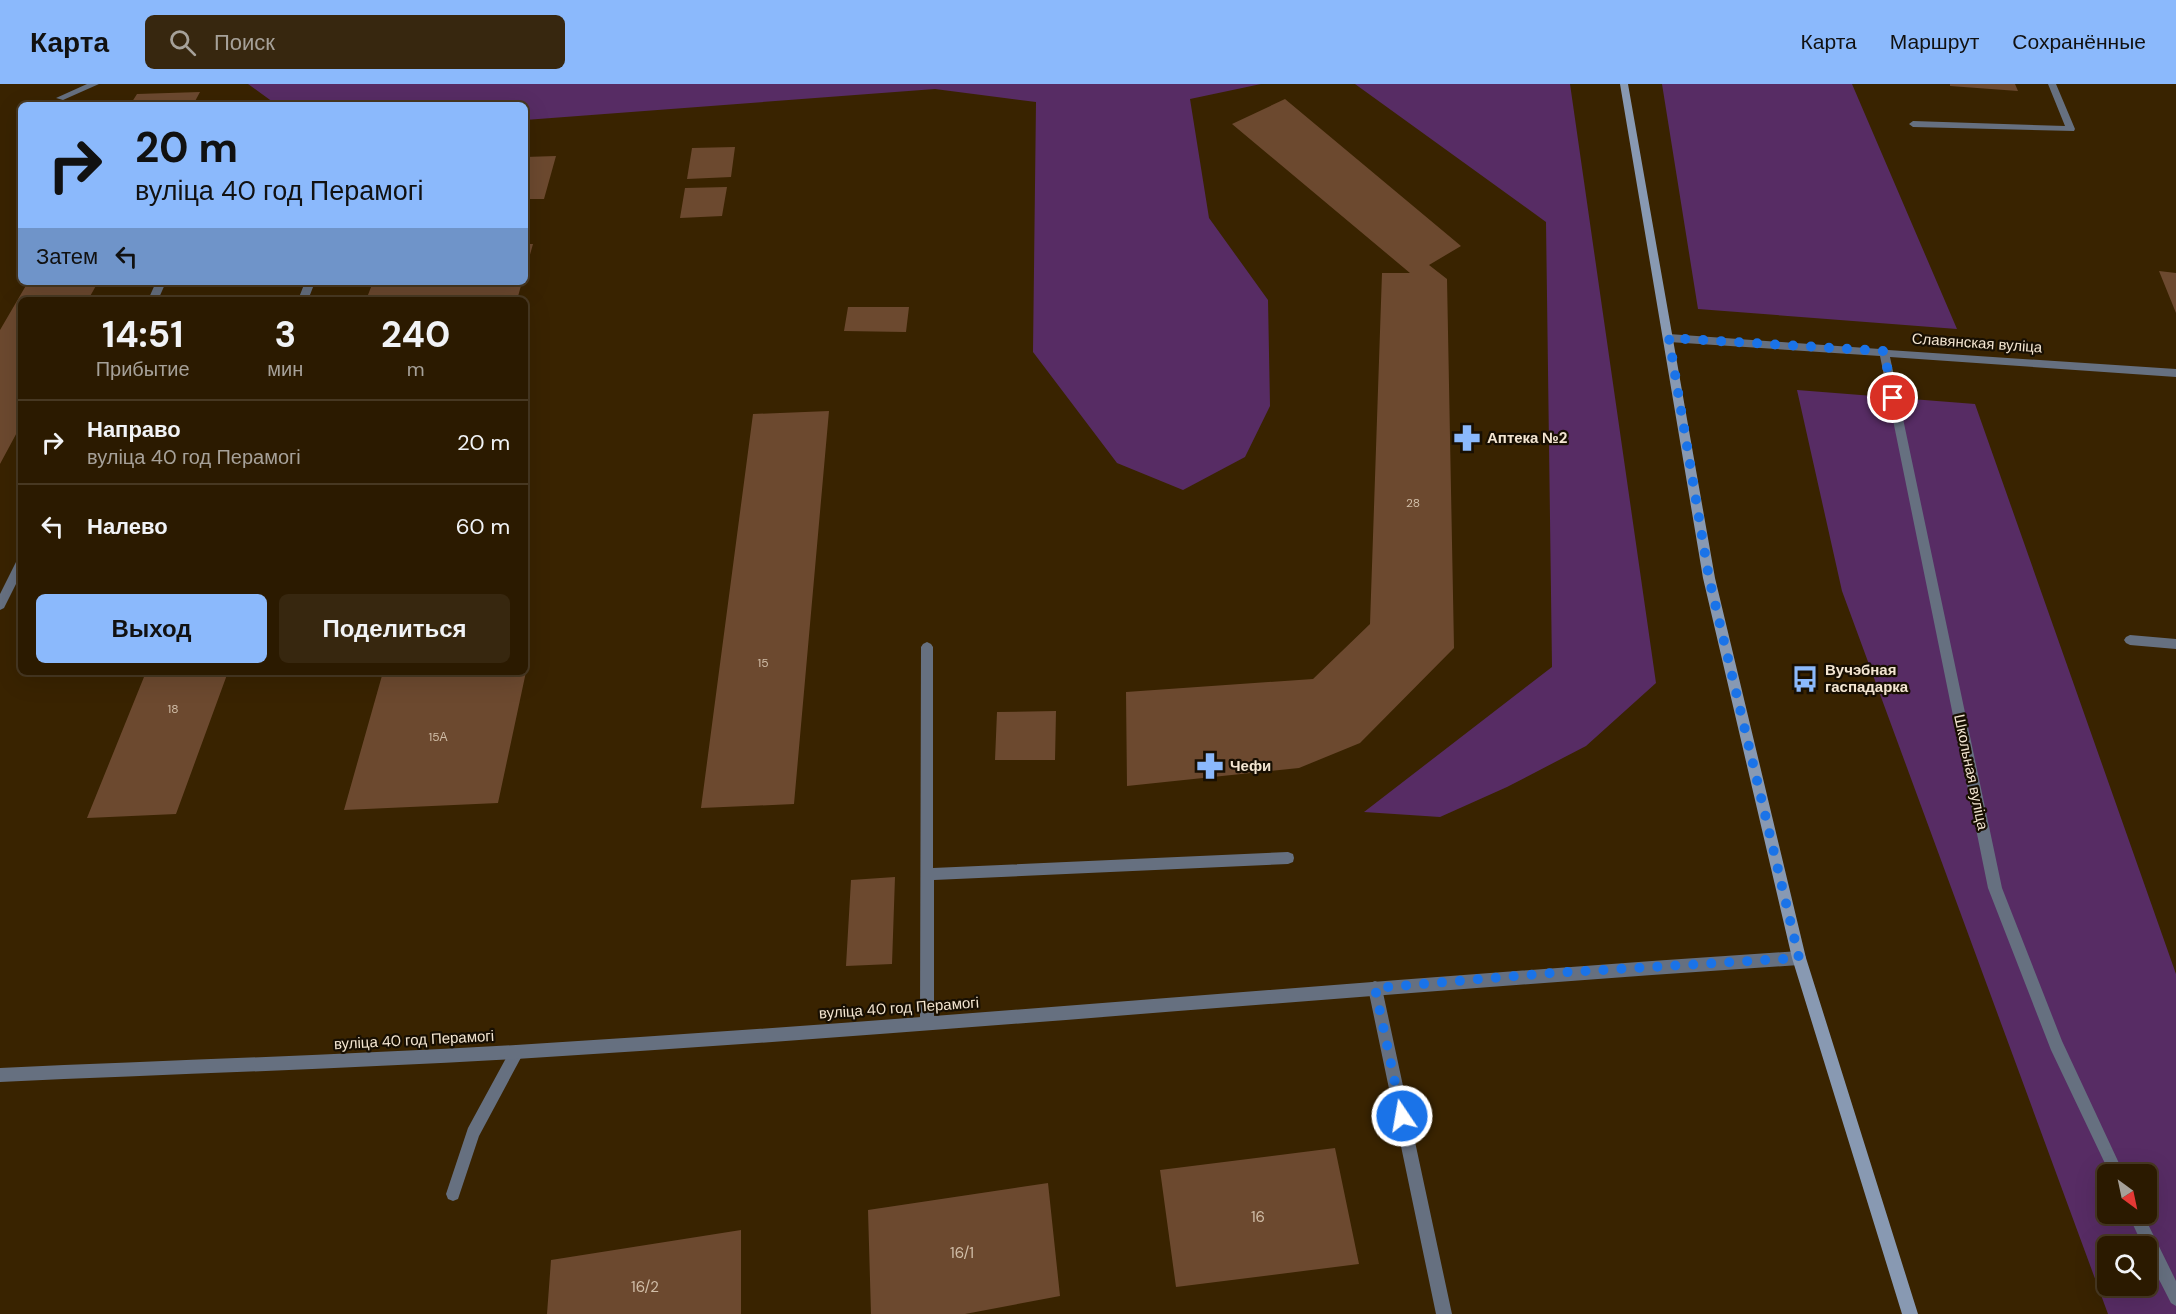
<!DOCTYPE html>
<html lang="ru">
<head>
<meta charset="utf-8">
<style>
  :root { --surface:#2b1a00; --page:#37270f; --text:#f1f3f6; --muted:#a6a199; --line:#473822; --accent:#8bb9fc }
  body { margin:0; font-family:"DM Sans",sans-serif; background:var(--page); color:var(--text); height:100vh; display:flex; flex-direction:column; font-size:22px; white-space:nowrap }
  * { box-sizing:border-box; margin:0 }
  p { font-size:20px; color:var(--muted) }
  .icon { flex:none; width:33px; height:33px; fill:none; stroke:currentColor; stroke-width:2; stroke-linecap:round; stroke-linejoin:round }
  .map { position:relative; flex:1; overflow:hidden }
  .panel { position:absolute; left:18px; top:213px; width:510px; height:378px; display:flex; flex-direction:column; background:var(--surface); border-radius:9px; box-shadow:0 6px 24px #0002,0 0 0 2px var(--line) }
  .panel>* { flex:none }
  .banner { position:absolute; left:18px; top:18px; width:510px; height:183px; border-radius:9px; box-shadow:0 6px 24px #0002,0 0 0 2px var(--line); background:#8bb9fc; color:#111; overflow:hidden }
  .needle { width:39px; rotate:147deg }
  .fabs { position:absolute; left:2097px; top:1080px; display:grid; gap:12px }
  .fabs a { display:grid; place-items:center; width:60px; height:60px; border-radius:9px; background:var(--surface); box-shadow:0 6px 24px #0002,0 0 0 2px var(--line); font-size:30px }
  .pin { position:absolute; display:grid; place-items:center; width:51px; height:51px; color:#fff; margin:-26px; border:3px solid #fff; border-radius:50%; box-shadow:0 2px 6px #0007 }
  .me { position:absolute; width:66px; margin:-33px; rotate:348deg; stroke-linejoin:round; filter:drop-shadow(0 0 4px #0008) }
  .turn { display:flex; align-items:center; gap:21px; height:126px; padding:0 18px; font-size:27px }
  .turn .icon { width:78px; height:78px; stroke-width:2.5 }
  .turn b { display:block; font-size:42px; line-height:51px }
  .then { display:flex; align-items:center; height:57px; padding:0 18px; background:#0003; gap:12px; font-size:22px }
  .eta { display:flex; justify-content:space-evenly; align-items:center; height:102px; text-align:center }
  .eta b { font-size:36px; font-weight:700; line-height:42px }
  .action { display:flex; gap:12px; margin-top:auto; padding:12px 18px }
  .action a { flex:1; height:69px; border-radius:9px; background:var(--accent); color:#111; font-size:24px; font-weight:700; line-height:69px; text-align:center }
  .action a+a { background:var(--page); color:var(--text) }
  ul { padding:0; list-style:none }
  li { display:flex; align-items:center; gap:18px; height:84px; padding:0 18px; border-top:2px solid var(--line) }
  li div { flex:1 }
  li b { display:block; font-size:22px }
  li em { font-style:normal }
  header { display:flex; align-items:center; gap:36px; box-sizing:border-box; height:84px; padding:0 30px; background:var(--accent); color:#111 }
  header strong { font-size:28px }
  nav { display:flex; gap:33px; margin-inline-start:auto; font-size:21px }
  .search { width:420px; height:54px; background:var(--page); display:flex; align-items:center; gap:15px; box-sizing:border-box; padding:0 21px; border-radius:9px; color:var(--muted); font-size:22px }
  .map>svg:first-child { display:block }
</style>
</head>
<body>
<header>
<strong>Карта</strong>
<div class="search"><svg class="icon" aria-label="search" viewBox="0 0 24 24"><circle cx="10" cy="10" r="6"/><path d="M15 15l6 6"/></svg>Поиск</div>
<nav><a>Карта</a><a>Маршрут</a><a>Сохранённые</a></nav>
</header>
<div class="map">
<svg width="2176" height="1230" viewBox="0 0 2176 1230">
  <rect width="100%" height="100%" fill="#392300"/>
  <path fill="#572c64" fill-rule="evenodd" d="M248 0H1261L1190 15 1209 134 1268 216 1270 322 1245 373 1183 406 1117 379 1033 268 1036 18 935 5 525 36V21H277Z
    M1355 0H1570L1656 599 1586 662 1507 703 1440 733 1364 728 1552 583 1546 138Z
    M1662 0H1852L1957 245 1698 225Z
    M1797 306 1975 320 2176 890V1230H2108L1842 507ZM2108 1090H2146V1130H2108ZM2108 1162H2146V1202H2108Z"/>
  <path fill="#6c492f" d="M1950 0H2015L2018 7 1950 2Z
    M200 8 193 21H130L137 10Z
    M1285 15 1461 162 1429 181 1447 195 1454 564 1360 659 1299 684 1127 702 1126 608 1313 595 1370 540 1382 189H1410L1232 40Z
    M735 63 731 93 687 95 692 64Z
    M556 72 544 115H525V73Z
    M727 103 722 132 680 134 685 104Z
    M525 160H533L526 185H525Z
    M2159 187 2176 189V229Z
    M28 198H98L88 216H21V341L0 380V246Z
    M373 198H522L517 216H366Z
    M848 223H909L906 248 844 247Z
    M829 327 794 720 701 724 753 330Z
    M525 569H530L498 719 344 726 383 588H525Z
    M146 588H228L176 730 87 734Z
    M1056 627 1055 676H995L997 628Z
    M895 793 892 880 846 882 851 796Z
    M1335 1064 1359 1180 1176 1203 1160 1086Z
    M1048 1099 1060 1212 965 1230H871L868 1126Z
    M741 1146V1230H547L551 1176Z"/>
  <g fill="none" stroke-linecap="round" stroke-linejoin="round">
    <path fill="#667080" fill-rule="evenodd" d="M87 0H99L63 16 56 14Z
      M2048 0H2056L2075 45 2074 47 1913 43 1909 40 1913 37 2065 42Z
      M156 198H166L158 216H148Z
      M305 198H315L308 216H298Z
      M21 474V490L4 524 0 526V510L17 476Z
      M2130 551 2176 555V565L2130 561 2126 559 2124 556 2126 553Z
      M927 558 931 560 933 563V784L1288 768 1293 770 1294 774 1293 778 1288 780 934 796V939L932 944 927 946 922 944 920 939 921 563 923 560Z
      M1375 897 1380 899 1382 904 1452 1230H1436L1368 904 1370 899Z
      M517 961 522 963 524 968 479 1052 458 1115 453 1117 448 1115 446 1110 468 1044 512 963Z"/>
    <path fill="#667080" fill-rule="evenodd" d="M1669 250 1880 265 1884 263 1888 266 2176 285V293L1890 273 2002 804 2062 957 2124 1090H2110L2051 966 1988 804 1880 272 1669 258 1664 254Z
      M2128 1130H2143L2176 1197V1222L2171 1219 2146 1170V1162H2143Z"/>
    <path fill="#667080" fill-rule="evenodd" d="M1799 867 1804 869 1806 874 1804 879 1799 881C1371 909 944 949 516 975 344 985 172 990 0 998V984C172 976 344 971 516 961 944 935 1371 895 1799 867Z"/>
    <path fill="#8899b2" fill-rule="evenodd" d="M1620 0H1628L1715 494 1806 874 1918 1230H1902L1792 874 1703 494Z"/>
  </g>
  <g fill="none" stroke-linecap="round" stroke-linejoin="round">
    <path stroke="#1a73e8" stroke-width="10" stroke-dasharray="0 18" d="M1402 1032 1375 904 1553 889 1799 874 1709 494 1669 254 1884 267 1893 314"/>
  </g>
  <defs>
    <symbol id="pharmacy-bare" viewBox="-9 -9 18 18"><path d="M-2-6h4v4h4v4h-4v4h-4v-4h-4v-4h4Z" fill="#8bb9fc" stroke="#180f02" stroke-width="2.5" paint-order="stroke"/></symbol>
    <symbol id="bus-bare" viewBox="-9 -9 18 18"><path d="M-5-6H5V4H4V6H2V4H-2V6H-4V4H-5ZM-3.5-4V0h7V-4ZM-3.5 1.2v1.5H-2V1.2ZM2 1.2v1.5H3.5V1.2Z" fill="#8bb9fc" stroke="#180f02" stroke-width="2.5" paint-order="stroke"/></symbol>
  </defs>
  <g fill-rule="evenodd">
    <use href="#pharmacy-bare" x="1448" y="335" width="38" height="38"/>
    <use href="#bus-bare" x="1786" y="576" width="38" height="38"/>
    <use href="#pharmacy-bare" x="1191" y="663" width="38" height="38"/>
  </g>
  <g text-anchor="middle" stroke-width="4.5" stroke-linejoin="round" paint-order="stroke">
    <g font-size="12" fill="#d1bea8">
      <text x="1413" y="423">28</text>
      <text x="763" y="583">15</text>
      <text x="173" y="629">18</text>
      <text x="438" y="657">15А</text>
    </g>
    <g font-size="15" fill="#f3e5d1" stroke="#180f02">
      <text transform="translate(1977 259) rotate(4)" y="5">Славянская вуліца</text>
      <text transform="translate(1971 688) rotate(78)" y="5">Школьная вуліца</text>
      <text transform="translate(899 924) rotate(-4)" y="5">вуліца 40 год Перамогі</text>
      <text transform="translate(414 956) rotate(-3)" y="5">вуліца 40 год Перамогі</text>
    </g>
    <g font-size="15" font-weight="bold" fill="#f3e5d1" stroke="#180f02" text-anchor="start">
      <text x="1487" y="359">Аптека №2</text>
      <text x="1825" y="591">Вучэбная<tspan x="1825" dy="17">гаспадарка</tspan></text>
      <text x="1230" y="687">Чефи</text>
    </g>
    <g font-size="15" fill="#d1bea8">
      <text x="1258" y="1138">16</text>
      <text x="962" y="1174">16/1</text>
      <text x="645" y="1208">16/2</text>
    </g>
  </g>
</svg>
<div class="fabs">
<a><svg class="needle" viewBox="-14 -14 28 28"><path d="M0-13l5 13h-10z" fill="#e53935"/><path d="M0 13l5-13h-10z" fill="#a6a199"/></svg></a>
<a><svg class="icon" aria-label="search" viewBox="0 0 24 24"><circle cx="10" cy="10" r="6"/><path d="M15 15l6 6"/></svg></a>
</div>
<div class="pin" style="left:1893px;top:314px;background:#d93025"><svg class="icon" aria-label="arrive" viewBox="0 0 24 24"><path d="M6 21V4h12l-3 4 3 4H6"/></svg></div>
<svg class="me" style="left:1402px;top:1032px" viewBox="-20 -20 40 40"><circle r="17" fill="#1a73e8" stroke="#fff" stroke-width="3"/><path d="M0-11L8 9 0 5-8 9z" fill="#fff"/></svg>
<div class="banner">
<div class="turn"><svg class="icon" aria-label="right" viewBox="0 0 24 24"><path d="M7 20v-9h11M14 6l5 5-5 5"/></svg><div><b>20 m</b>вуліца 40 год Перамогі</div></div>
<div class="then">Затем<svg class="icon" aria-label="left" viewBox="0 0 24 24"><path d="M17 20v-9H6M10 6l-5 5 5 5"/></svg></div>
</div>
<section class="panel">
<div class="eta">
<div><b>14:51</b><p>Прибытие</p></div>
<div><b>3</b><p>мин</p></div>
<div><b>240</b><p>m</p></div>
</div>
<ul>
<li><svg class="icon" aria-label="right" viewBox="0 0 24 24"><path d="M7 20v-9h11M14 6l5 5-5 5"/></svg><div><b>Направо</b><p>вуліца 40 год Перамогі</p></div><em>20 m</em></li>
<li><svg class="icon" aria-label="left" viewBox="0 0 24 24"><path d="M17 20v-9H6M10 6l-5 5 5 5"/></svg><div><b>Налево</b></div><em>60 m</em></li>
</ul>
<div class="action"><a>Выход</a><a>Поделиться</a></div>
</section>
</div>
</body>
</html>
